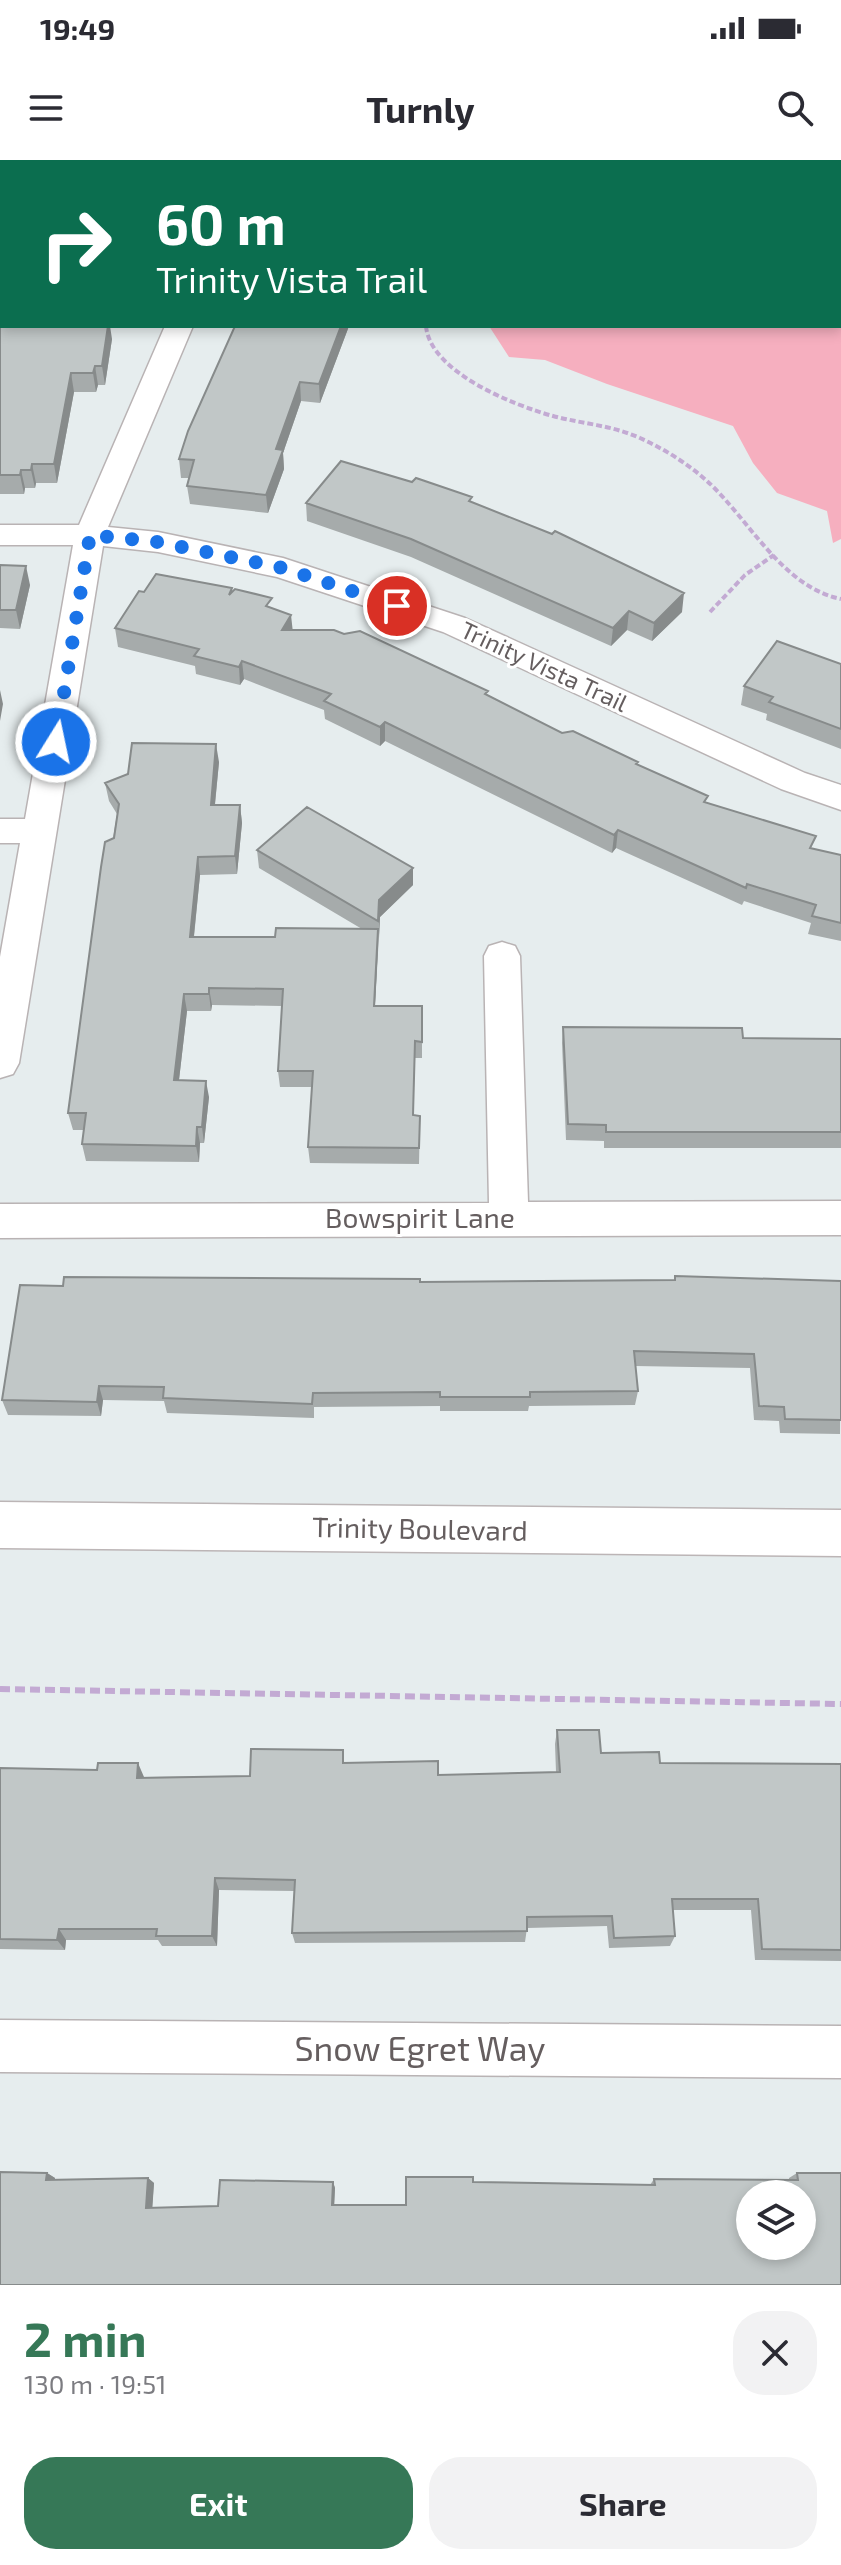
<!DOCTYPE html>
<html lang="en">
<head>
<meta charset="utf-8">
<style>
  :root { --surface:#fff; --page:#f2f2f3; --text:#2b2b33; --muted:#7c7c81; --accent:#367857 }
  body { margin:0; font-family:"Exo 2",sans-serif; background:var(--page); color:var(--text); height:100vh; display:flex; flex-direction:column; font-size:30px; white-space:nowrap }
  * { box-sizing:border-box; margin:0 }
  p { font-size:26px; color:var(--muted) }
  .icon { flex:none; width:44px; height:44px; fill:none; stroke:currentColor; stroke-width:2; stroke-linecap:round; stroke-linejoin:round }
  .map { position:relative; height:2125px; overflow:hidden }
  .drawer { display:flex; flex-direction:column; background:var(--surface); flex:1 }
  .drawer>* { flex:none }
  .top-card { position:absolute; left:0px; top:0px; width:842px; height:168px; box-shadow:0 4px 12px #0003; background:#0b6e4f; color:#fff; overflow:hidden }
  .tools { position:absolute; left:736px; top:2020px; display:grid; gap:16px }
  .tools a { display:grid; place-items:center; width:80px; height:80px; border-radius:50%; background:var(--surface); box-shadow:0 4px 12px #0003; font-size:40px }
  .pin { position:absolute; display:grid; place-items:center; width:68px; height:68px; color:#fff; margin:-34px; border:4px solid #fff; border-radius:50%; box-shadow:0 2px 8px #0007 }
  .me { position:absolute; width:88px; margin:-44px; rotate:10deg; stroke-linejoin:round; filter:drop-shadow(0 0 6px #0008) }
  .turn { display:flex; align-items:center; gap:28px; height:168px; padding:0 24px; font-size:36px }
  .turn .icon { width:104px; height:104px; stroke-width:2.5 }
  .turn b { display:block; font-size:56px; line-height:68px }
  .round { display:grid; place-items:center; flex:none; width:84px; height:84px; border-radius:32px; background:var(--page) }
  .overview { display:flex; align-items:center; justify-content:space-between; height:136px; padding:0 24px }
  h1 { font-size:48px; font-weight:700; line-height:60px; color:var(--accent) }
  .action { display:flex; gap:16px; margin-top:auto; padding:16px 24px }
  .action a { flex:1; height:92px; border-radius:32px; background:var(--accent); color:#fff; font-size:32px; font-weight:700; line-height:92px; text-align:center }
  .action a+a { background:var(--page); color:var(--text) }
  .status { display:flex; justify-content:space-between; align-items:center; height:56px; padding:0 40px; background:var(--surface); direction:ltr }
  .status svg { height:22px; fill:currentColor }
  header { display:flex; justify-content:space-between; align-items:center; height:104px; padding:0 24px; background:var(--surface); font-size:36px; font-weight:700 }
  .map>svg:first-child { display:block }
</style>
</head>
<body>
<div class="status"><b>19:49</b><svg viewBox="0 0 49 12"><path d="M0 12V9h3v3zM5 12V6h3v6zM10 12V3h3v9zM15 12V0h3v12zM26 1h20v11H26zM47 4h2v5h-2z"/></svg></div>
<header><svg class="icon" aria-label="menu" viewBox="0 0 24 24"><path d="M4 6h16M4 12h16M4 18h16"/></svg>Turnly<svg class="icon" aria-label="search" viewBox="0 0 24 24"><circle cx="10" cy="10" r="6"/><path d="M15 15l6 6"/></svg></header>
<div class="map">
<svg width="841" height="2125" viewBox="0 0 841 2125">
  <rect width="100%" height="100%" fill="#e6edee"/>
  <path fill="#f6afbf" d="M537 0H841V379L833 383 827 351 777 333 753 303 733 266 607 224 545 200 509 197 489 166H840V2Z"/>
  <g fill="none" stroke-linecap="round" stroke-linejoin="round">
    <defs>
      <path id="street" d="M242 0H268L241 2Z
        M0 135H2V151H0Z
        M165 166H193L108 367 158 372 283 398 465 458 805 613 841 625V650L781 629 443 472 277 417 158 392 103 386 19 903 13 914 0 918V797L20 683H0V659H25L73 385H0V365H79Z
        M502 782 515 786 520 796 528 1042 841 1041V1075L0 1078V1044L489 1043 484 796 489 786Z
        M0 1860 841 1866V1918L0 1912Z"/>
      <path id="secondary" d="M0 1342 841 1350V1396L0 1388Z"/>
    </defs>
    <use href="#street" stroke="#b9b3b4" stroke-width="3"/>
    <use href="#secondary" stroke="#bcb5b6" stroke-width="3"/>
    <path stroke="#c3aad3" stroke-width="4" stroke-dasharray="6 3" stroke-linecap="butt" d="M426 166C430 212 513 245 553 256 583 264 611 265 640 278 664 289 687 303 707 321 749 359 782 427 841 439
      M710 452 745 415 774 395"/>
    <path stroke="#c3aad3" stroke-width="6" stroke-dasharray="10 5" stroke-linecap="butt" d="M0 1529 841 1544"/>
    <use href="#street" fill="#fff" fill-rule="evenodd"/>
    <use href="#secondary" fill="#fff" fill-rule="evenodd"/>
  </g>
  <path fill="#a6abab" d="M0 0H207L208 2H2V109H0Z
    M0 160 112 179 105 225H98L96 232H74L57 323H36L35 328H25L24 334H0Z
    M235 166H349L320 243 301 241 283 293 284 309 268 353 190 344 187 326 189 318H181L179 299Z
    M472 342 682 452 652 481 627 470 611 486 411 397 307 361 306 343Z
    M0 405 30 425 20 469 0 468Z
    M232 428V432L272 448 292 470 488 535 562 573 638 605 707 643 812 689 841 695V781L808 774 811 763 744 741 742 745 616 688 612 693 385 581 380 586 325 559 324 550 244 519 240 525 196 514 195 506 118 487 115 468 144 432Z
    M841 504V589L766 560 767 554 741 545 744 526Z
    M219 602 215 645H240L242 663 237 714 200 715 194 777H275L362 769 259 708 257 690 413 708V725L380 757 375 846H422V898H415L413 955 420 956 419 1004 310 1003 308 987 312 927H280L278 911 282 846 212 845 211 851H187L179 920 209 937 204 983H200L199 1002 86 1001 82 984 84 970H73L68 953 117 654 109 641 105 623Z
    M563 867 743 878 841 879V988H604V981L566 980 562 883Z
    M675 1116 841 1121 840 1274 780 1273 779 1261 754 1260 750 1208 635 1206 638 1231 635 1245 529 1246 528 1251H440V1246L314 1247V1258L167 1253 164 1241 103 1240 101 1256 8 1255 2 1240 63 1126 674 1120Z
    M557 1570 601 1593 660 1603 841 1604V1801L755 1800 751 1750H673L675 1776 670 1786 609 1788 607 1766 527 1768 525 1782 295 1783 292 1773 294 1731 219 1730 217 1786H162L158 1780H66L65 1790 0 1789V1608L144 1617 250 1616 344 1603 438 1615 556 1612 555 1584Z
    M47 2013 55 2018V2020L148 2018 154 2023 152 2048 218 2046 333 2022 335 2028 334 2045H406L473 2022 650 2025 654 2019 789 2020V2018L797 2013 841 2125H0Z"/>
  <path fill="#878b8b" d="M108 166H110L112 179 105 225 102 206Z
    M341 166H349L320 243 319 224Z
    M95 206 98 225 96 232 93 213Z
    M71 213 74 232 57 323 54 304Z
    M300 222 301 241 283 293 284 309 268 353 266 335 276 289Z
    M32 304 36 323 35 328 31 310Z
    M21 310 25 328 24 334 20 315Z
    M26 406 30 425 20 469 16 450Z
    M684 433 682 452 652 481 654 463Z
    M629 451 627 470 611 486 613 468Z
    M291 455 293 473 282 470Z
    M242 501 244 519 240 525 239 507Z
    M0 530 3 544 0 561Z
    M385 562V581L380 586V567Z
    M216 584 219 602 213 663 211 645Z
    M240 645 242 663 237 714 235 696Z
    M618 670 616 688 612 693 614 675Z
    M198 697 200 715 192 794 190 777Z
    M413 708V725L380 757 379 778V740Z
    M378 769V786L374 863V846Z
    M209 828 212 845 211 851 209 834Z
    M184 834 187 851 177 937 174 920Z
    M206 921 209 937 204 983 202 967Z
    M197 967 200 983 199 1002 196 986Z
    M99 1226 103 1240 101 1256 97 1242Z
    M138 1603 144 1617 137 1618Z
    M215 1718 219 1730 217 1786 212 1776Z
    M59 1769 66 1780 65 1790 57 1780Z
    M47 2013 55 2018 54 2025 46 2020Z
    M148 2018 154 2023 152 2053 146 2048Z
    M333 2022 335 2028 334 2049 332 2045Z"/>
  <path fill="#c1c7c7" stroke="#878b8b" stroke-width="2" fill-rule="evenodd" d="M0 0H198L197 2H2V90H0Z
    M303 0H400L399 2H302Z
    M0 160H2V166H108L102 206H95L93 213H71L54 304H32L31 310H21L20 315H0Z
    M235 166H341L319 224 300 222 276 289 283 290 266 335 187 326 194 300 179 299 188 271Z
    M341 301 412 322 416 318 472 337 469 341 552 374 555 371 684 433 654 463 629 451 613 468 411 379 306 343Z
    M0 405 26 406 16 450H0Z
    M156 414 232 428 229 435 235 429 272 438 266 446 291 455 282 470H334L344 474 360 471 488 531 485 534 562 573 573 571 638 602 636 604 708 636 704 642 816 676 810 688 841 695V763L812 756 816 745 747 724 746 728 618 670 614 675 385 562 380 567 324 541 331 534 242 501 239 507 194 496 199 489 115 468 139 431 144 432Z
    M777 481 841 504V569L769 542 773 537 744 526Z
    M132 583 216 584 211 645H240L235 696 198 697 190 777H275L276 768 378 769 374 846H422V882L415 881 413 955 420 956 419 988 308 987 313 911H278L283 829 209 828V834H184L174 920 206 921 202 967H197L196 986 82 984 86 953H68L101 707 105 682 114 678 119 644 105 623 128 614Z
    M307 647 413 708 379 740 378 761 257 690Z
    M563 867 742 868 743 878 841 879V972H606V965L568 964Z
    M675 1116 841 1121V1260L785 1259 784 1247 759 1246 754 1194 634 1191 638 1231 530 1232V1237H440V1232L313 1233 312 1244 163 1238 164 1227 99 1226 97 1242 2 1240 20 1125 63 1126 64 1117 420 1119V1122L675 1120Z
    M557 1570H599L601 1593 659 1592 660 1603 841 1604V1790L762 1789 758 1739H672L675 1776 614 1778 612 1756 527 1757V1771L292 1773 295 1720 215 1718 212 1776H156L157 1769H59L57 1780 0 1779V1608L97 1610 98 1603H138L137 1618 250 1616 251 1589 343 1590V1603L438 1601V1615L560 1612Z
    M0 2012 47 2013 46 2020 148 2018 146 2048 218 2046 220 2020 333 2022 332 2045H406V2017H473V2022L655 2025 654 2019 798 2020 797 2013H841V2125H0ZM750 2034H802V2086H750Z"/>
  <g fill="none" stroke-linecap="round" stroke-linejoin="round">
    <path stroke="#1a73e8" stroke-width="14" stroke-dasharray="0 25.2" d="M56 582 90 375 158 382 283 408 397 446"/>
  </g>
  <g text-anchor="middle" stroke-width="6" stroke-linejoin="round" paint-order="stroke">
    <g font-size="24" fill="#655e5f" stroke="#fff">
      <text transform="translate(544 507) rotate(25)" y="8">Trinity Vista Trail</text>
    </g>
    <g font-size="28" fill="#655e5f" stroke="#fff">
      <text x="420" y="1068">Bowspirit Lane</text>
      <text transform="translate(420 1369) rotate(1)" y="10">Trinity Boulevard</text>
    </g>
    <g font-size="34" fill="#655e5f" stroke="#fff">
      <text x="420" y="1901">Snow Egret Way</text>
    </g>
  </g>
</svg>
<div class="tools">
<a><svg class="icon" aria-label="layers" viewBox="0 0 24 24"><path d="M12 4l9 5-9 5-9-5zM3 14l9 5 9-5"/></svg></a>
</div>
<div class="pin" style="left:397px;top:446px;background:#d93025"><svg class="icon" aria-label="arrive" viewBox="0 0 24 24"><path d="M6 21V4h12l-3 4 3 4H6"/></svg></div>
<svg class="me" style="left:56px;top:582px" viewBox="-20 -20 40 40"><circle r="17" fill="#1a73e8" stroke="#fff" stroke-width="3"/><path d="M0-11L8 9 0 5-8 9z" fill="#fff"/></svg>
<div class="top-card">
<div class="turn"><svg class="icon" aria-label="right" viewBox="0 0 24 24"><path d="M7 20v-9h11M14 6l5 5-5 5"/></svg><div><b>60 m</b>Trinity Vista Trail</div></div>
</div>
</div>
<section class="drawer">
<div class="overview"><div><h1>2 min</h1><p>130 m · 19:51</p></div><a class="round"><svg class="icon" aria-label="close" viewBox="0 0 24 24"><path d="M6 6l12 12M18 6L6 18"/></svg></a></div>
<div class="action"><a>Exit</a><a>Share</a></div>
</section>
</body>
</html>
